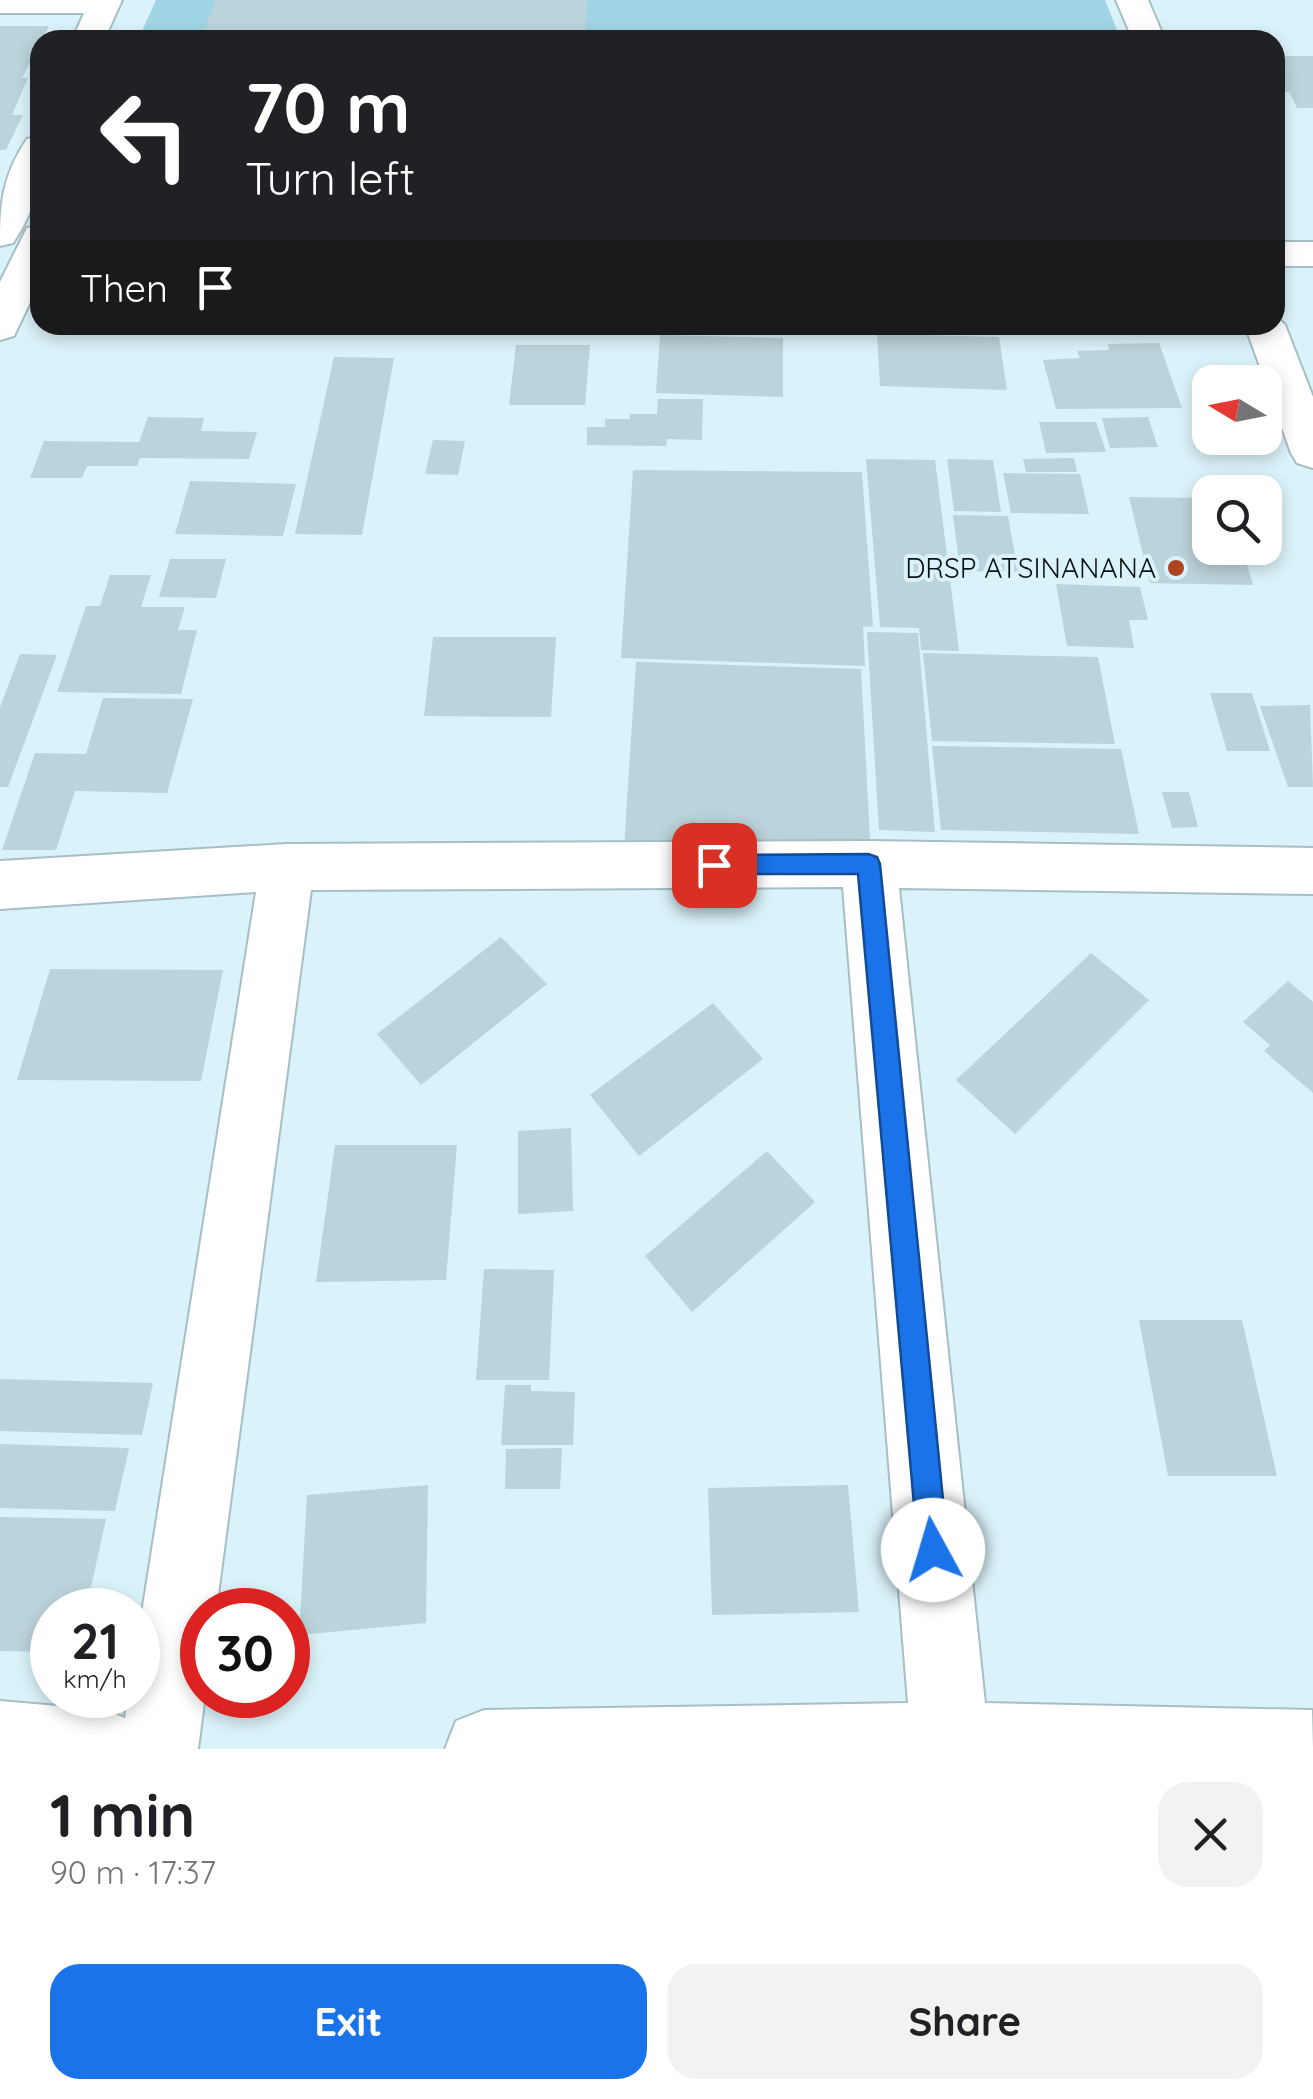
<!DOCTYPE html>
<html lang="en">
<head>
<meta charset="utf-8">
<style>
  :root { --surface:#fff; --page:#f2f2f2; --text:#202124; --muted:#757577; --accent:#1a73e8 }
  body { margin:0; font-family:Quicksand,sans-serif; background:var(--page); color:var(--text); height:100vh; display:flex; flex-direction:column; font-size:38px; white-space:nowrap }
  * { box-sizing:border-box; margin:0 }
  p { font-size:32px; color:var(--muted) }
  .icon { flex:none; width:55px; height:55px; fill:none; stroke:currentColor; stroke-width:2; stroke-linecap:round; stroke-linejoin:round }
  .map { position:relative; height:1749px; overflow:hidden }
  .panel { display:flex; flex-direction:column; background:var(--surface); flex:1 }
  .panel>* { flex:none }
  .hud { position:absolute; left:30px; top:30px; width:1255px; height:305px; border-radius:30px; box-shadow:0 5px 15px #0003; background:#202124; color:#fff; overflow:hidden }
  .needle { width:65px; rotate:280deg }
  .buttons { position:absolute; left:1192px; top:365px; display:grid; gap:20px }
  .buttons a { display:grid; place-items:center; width:90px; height:90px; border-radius:20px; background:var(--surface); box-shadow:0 5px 15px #0003; font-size:50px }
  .speed { position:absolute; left:30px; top:1588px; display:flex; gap:20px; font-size:50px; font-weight:700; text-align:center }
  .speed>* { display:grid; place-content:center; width:130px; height:130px; border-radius:50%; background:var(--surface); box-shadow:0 5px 15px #0003; line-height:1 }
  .speed small { font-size:25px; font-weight:400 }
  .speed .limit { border:15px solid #d22; background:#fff; color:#111 }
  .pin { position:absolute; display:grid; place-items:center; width:85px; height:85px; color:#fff; margin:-42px; border-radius:20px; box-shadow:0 5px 15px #0006 }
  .me { position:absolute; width:110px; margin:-55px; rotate:354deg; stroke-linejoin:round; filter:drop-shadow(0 0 8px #0008) }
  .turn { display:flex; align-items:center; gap:35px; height:210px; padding:0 50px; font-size:45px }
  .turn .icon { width:130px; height:130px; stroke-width:2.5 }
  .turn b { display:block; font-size:70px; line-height:85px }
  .then { display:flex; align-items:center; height:95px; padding:0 50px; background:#0003; gap:20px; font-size:38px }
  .round { display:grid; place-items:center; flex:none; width:105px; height:105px; border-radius:30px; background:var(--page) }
  .overview { display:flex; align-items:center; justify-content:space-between; height:170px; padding:0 50px }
  h1 { font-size:60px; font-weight:800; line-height:75px }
  .primary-button { display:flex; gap:20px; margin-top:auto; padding:20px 50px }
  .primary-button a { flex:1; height:115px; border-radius:30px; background:var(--accent); color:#fff; font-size:40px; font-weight:800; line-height:115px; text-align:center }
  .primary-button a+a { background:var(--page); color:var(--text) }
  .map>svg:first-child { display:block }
</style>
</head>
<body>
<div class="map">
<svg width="1313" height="1749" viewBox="0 0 1313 1749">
  <rect width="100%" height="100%" fill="#daf2f9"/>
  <path fill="#a0d5e5" d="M156 0H1105L1121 40H138Z"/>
  <path fill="#bbd3da" d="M216 0H588L584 40H200Z
    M0 26H49L22 78H28L12 115H23L6 150H0Z
    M1275 56H1313V108H1297L1289 92H1275Z
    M877 334 999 337 1007 390 880 386Z
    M660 335 783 338V397L656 393Z
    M1159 343 1182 408 1056 409 1043 360 1080 358 1077 351 1109 350 1108 344Z
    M516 345H590L585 405H509Z
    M334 357 394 358 362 535 295 534Z
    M658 399H703L702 440 667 439 666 446 587 445V427H605V419H630V414H657Z
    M148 417 204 418 201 431 257 432 249 459 140 458 137 466H87L82 478H30L44 441 139 442Z
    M1148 417 1158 447 1110 448 1102 418Z
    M1039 422H1096L1106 452 1046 453Z
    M433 440 465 441 458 475 425 474Z
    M1074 458 1077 472H1026L1023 459Z
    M866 459 935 460 959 651 921 650 919 628 880 627Z
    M947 459 993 460 1001 512 954 511Z
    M633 470 862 472 873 627 863 626 865 666 621 658Z
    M1003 473 1080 474 1089 514 1011 513Z
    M190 481 296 484 283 536 175 534Z
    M1129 497 1210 498V548H1242L1253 585 1150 583Z
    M953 515 1008 516 1018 572 960 571Z
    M170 559H226L216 598 159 597Z
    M110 575H151L141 607H185L178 630H197L181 694 57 692 86 606H100Z
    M1056 584 1140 587 1148 620H1129L1134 648 1067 646Z
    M867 632 918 633 935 832 879 830Z
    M433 637H556L551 717 424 716Z
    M923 653 1098 657 1115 744 932 741Z
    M20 654 57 655 8 787H0V707Z
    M636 662 861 669 871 857 624 848Z
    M1210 693H1252L1270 751H1227Z
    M103 698 193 699 167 793 75 791 56 850H2L35 753 86 754Z
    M1310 705 1313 787H1288L1260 706Z
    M932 746 1121 749 1139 834 941 830Z
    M1162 792H1189L1198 827 1172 828Z
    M501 937 547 984 421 1085 377 1034Z
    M1091 953 1149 1000 1015 1134 956 1080Z
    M50 969 223 970 201 1081 17 1080Z
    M1288 981 1313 1002V1093L1264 1051 1270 1045 1243 1022Z
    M713 1003 763 1059 639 1156 590 1095Z
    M571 1128 573 1211 518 1214V1131Z
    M335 1145H457L446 1280 316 1282Z
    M767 1151 815 1202 692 1312 645 1256Z
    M484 1269 554 1270 549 1380H476Z
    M1139 1320H1242L1277 1476H1168Z
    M0 1379 153 1383 142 1435 0 1431Z
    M505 1385H531V1391L575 1392 573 1445H501Z
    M0 1444 129 1448 115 1511 0 1508Z
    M562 1448 560 1489H505L506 1449Z
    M428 1485 426 1623 299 1635 307 1495Z
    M848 1485 859 1612 712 1615 708 1488Z
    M0 1517 106 1519 86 1610H52V1652L0 1651Z"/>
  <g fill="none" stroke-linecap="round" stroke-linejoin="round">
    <defs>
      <path id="minor" d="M0 0H119L121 3 116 10 105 13H0Z
        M1116 0H1148L1165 40H1133Z
        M1275 315 1285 325 1313 397V468L1297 463 1291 453 1245 325H1275Z
        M869 841 1313 848V894L899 888 985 1703 1312 1710 1313 1749H445L456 1721 484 1710 908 1703 843 887 311 890 216 1610H202L205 1695 198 1749H0V1701L105 1710 125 1718 128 1695H138V1638L256 892 0 909V861L287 844Z"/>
      <path id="tertiary" d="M90 0H122L104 40H72Z
        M40 136C40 178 38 207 13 243L0 246C0 204 2 176 27 139Z
        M40 225V281L14 336 0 340V282L27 228Z
        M1275 242H1313V266H1275Z"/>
    </defs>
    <use href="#minor" stroke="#a7bec5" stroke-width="4"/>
    <use href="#tertiary" stroke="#a7bec5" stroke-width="4"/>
    <use href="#minor" fill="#fff" fill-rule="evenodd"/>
    <use href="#tertiary" fill="#fff" fill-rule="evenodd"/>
  </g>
  <path fill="#1a73e8" stroke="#114b97" stroke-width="2.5" d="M868 854 877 857 880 864 948 1550 943 1561 933 1565 922 1561 918 1550 858 874H714L705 872 702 865 705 858 714 855Z"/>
  <circle fill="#ac4421" stroke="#daf2f9" stroke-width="4" cx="1176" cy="568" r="10"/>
  <g text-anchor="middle" stroke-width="8" stroke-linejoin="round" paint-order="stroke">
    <g font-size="28" fill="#0a1215" stroke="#daf2f9" text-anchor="end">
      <text x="1156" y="578">DRSP ATSINANANA</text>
    </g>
  </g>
</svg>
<div class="buttons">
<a><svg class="needle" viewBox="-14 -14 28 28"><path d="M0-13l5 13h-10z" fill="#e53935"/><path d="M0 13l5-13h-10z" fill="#757577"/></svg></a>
<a><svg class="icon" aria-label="search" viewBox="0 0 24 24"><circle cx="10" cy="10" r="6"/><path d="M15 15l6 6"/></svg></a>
</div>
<div class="speed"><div>21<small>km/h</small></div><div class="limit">30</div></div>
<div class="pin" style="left:714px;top:865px;background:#d93025"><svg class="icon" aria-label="arrive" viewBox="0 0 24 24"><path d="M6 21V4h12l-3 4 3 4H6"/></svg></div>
<svg class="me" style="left:933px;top:1550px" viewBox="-20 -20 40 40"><circle r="19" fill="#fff"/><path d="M0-13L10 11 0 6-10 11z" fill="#1a73e8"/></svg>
<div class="hud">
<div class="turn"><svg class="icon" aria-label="left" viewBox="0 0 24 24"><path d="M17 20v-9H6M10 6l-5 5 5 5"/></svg><div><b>70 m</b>Turn left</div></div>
<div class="then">Then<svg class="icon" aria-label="arrive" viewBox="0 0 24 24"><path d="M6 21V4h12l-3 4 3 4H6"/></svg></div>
</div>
</div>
<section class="panel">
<div class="overview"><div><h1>1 min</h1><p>90 m · 17:37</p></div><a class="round"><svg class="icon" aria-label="close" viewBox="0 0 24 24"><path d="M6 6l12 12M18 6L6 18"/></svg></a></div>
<div class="primary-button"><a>Exit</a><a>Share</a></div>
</section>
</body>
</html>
